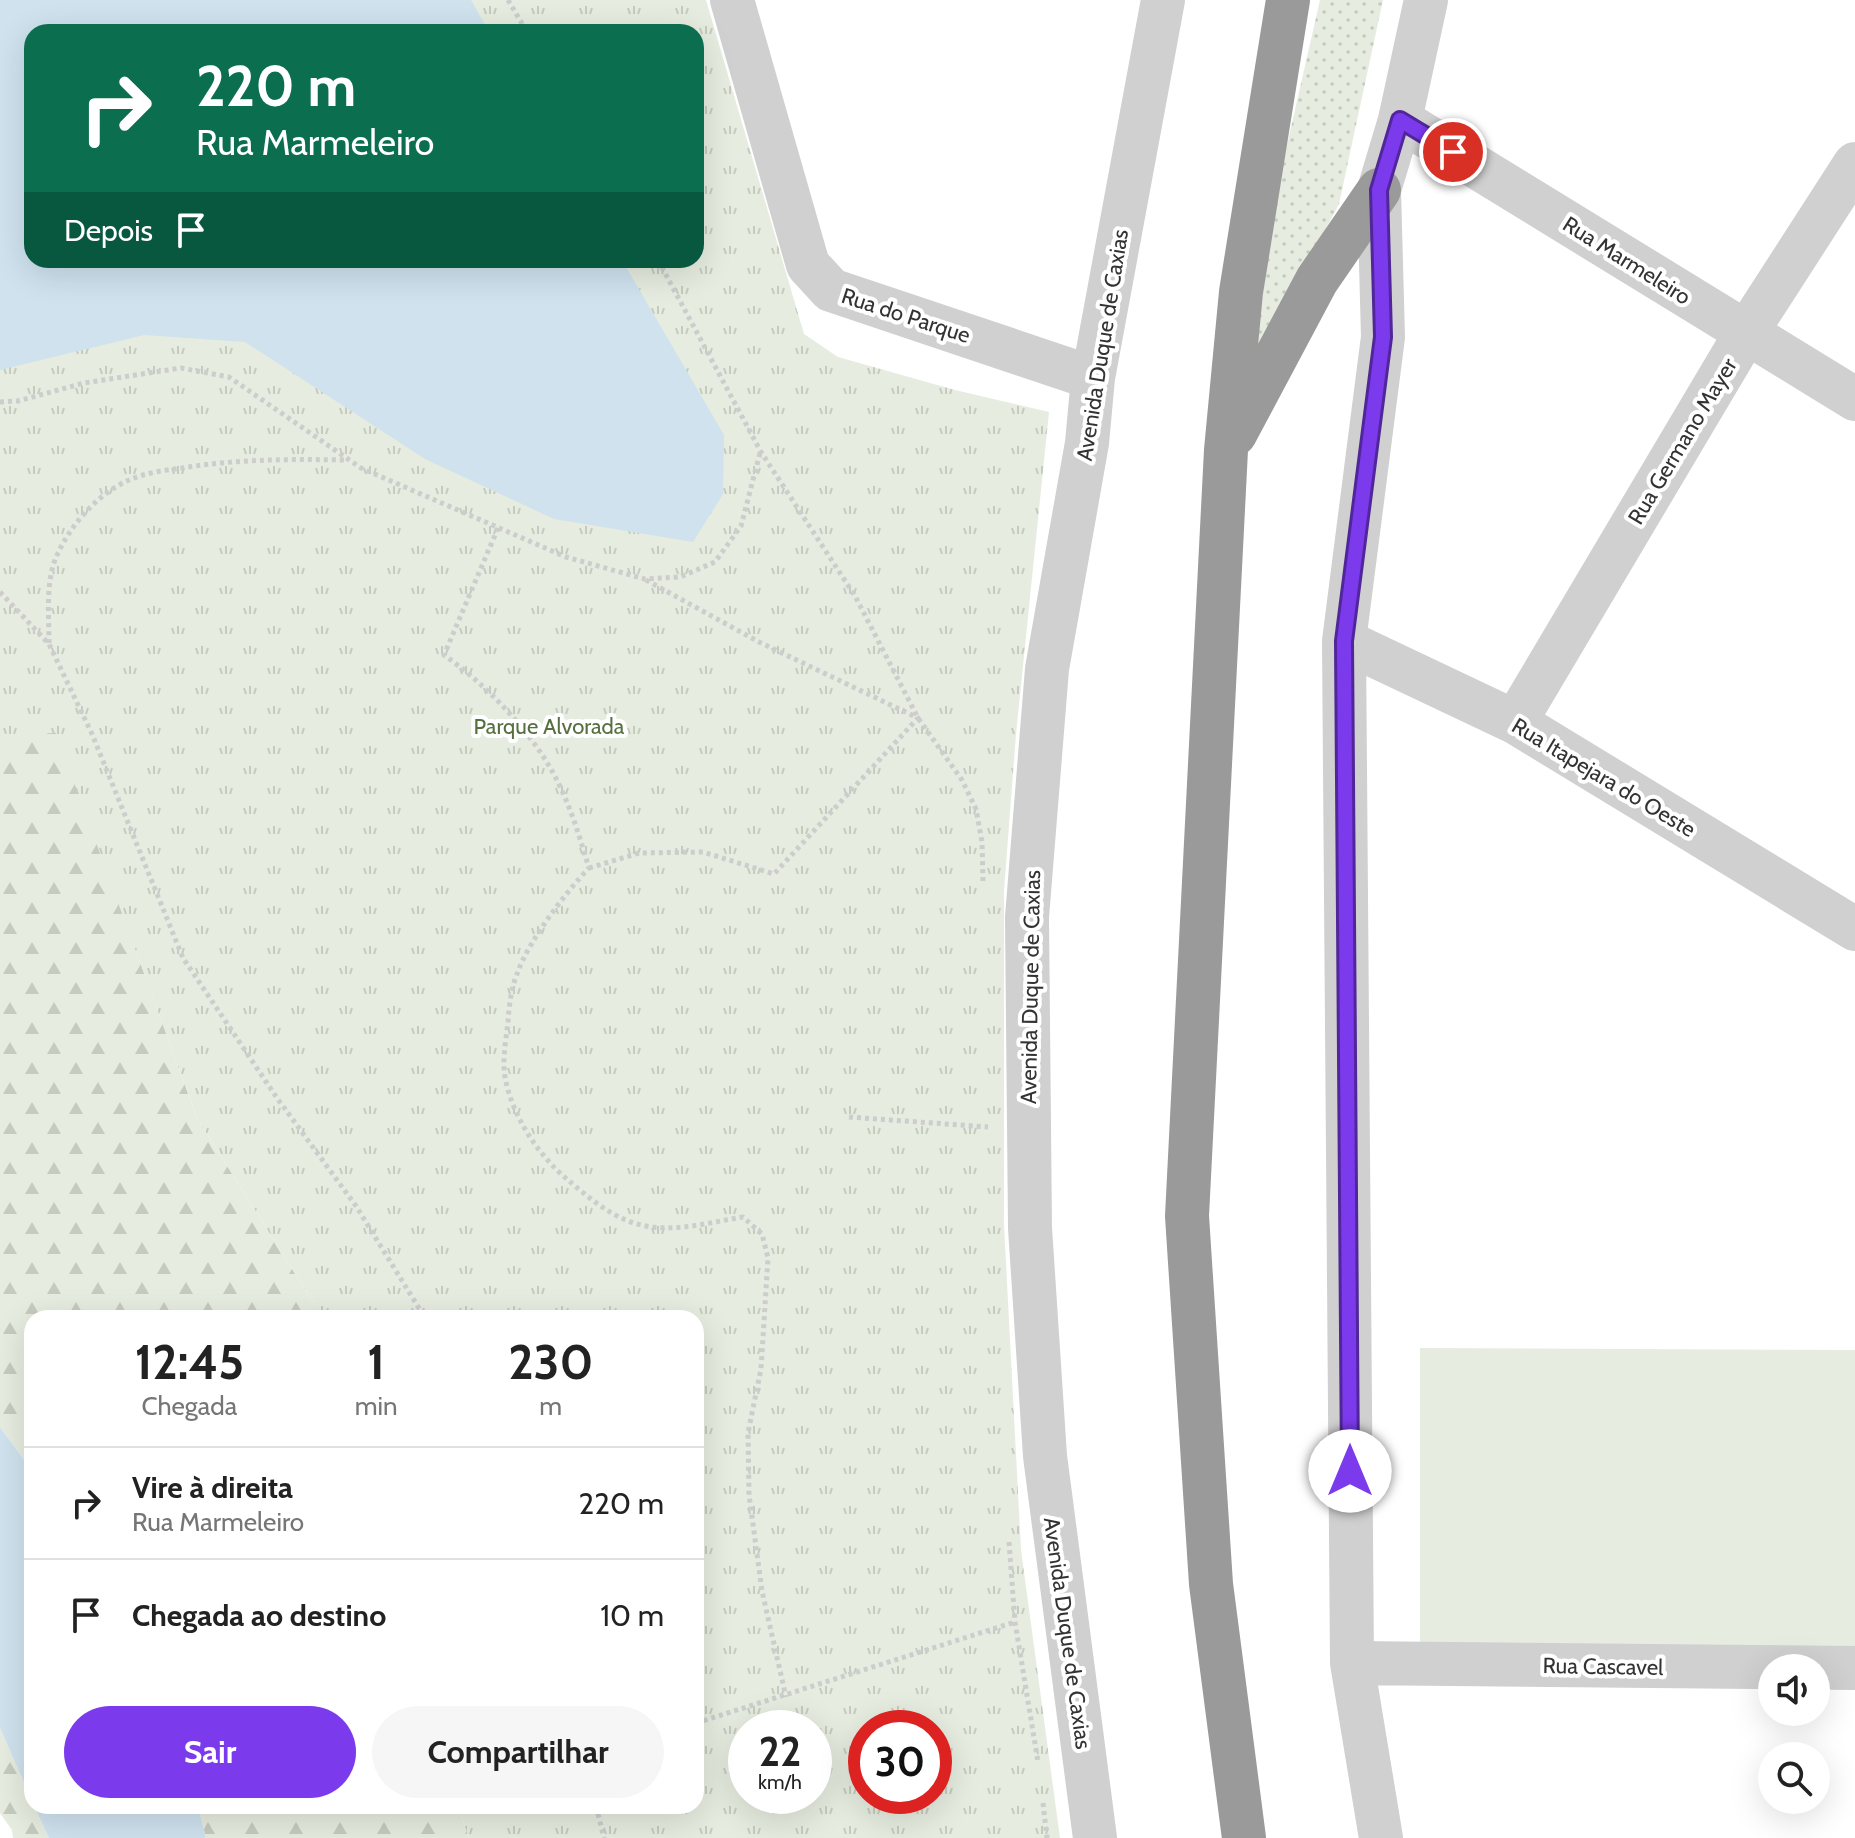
<!DOCTYPE html>
<html lang="pt">
<head>
<meta charset="utf-8">
<style>
  :root { --surface:#fff; --page:#f6f6f6; --text:#222; --muted:#767676; --line:#e0e0e0; --accent:#7c3aed }
  body { margin:0; font-family:Cabin,sans-serif; background:var(--page); color:var(--text); height:100vh; display:flex; flex-direction:column; font-size:30px; white-space:nowrap }
  * { box-sizing:border-box; margin:0 }
  p { font-size:26px; color:var(--muted) }
  .icon { flex:none; width:44px; height:44px; fill:none; stroke:currentColor; stroke-width:2; stroke-linecap:round; stroke-linejoin:round }
  .map { position:relative; flex:1; overflow:hidden }
  .panel { position:absolute; left:24px; top:1310px; width:680px; height:504px; display:flex; flex-direction:column; background:var(--surface); border-radius:24px; box-shadow:0 8px 32px #0002 }
  .panel>* { flex:none }
  .top-card { position:absolute; left:24px; top:24px; width:680px; height:244px; border-radius:24px; box-shadow:0 8px 32px #0002; background:#0b6e4f; color:#fff; overflow:hidden }
  .controls { position:absolute; left:1758px; top:1654px; display:grid; gap:16px }
  .controls a { display:grid; place-items:center; width:72px; height:72px; border-radius:50%; background:var(--surface); box-shadow:0 8px 32px #0002; font-size:40px }
  .speed { position:absolute; left:728px; top:1710px; display:flex; gap:16px; font-size:40px; font-weight:700; text-align:center }
  .speed>* { display:grid; place-content:center; width:104px; height:104px; border-radius:50%; background:var(--surface); box-shadow:0 8px 32px #0002; line-height:1 }
  .speed small { font-size:20px; font-weight:400 }
  .speed .limit { border:12px solid #d22; background:#fff; color:#111 }
  .pin { position:absolute; display:grid; place-items:center; width:68px; height:68px; color:#fff; margin:-34px; border:4px solid #fff; border-radius:50%; box-shadow:0 2px 8px #0007 }
  .me { position:absolute; width:88px; margin:-44px; rotate:0deg; stroke-linejoin:round; filter:drop-shadow(0 0 6px #0008) }
  .turn { display:flex; align-items:center; gap:28px; height:168px; padding:0 40px; font-size:36px }
  .turn .icon { width:104px; height:104px; stroke-width:2.5 }
  .turn b { display:block; font-size:56px; line-height:68px }
  .then { display:flex; align-items:center; height:76px; padding:0 40px; background:#0003; gap:16px; font-size:30px }
  .eta { display:flex; justify-content:space-evenly; align-items:center; height:136px; text-align:center }
  .eta b { font-size:48px; font-weight:700; line-height:56px }
  .primary-button { display:flex; gap:16px; margin-top:auto; padding:16px 40px }
  .primary-button a { flex:1; height:92px; border-radius:48px; background:var(--accent); color:#fff; font-size:32px; font-weight:700; line-height:92px; text-align:center }
  .primary-button a+a { background:var(--page); color:var(--text) }
  ul { padding:0; list-style:none }
  li { display:flex; align-items:center; gap:24px; height:112px; padding:0 40px; border-top:2px solid var(--line) }
  li div { flex:1 }
  li b { display:block; font-size:30px }
  li em { font-style:normal }
  .map>svg:first-child { display:block }
</style>
</head>
<body>
<div class="map">
<svg width="1855" height="1838" viewBox="0 0 1855 1838">
  <defs>
    <pattern id="grass-dots" width="8" height="8" patternUnits="userSpaceOnUse" patternTransform="scale(2)"><rect width="8" height="8" fill="#e6ecdf"/><path d="M2 2h.1M6 6h.1" fill="none" stroke="#c6cbc0" stroke-width="1.8" stroke-linecap="round"/></pattern>
    <pattern id="forest-firs" width="22" height="20" patternUnits="userSpaceOnUse" patternTransform="scale(2)"><rect width="22" height="20" fill="#e6ecdf"/><path d="M5 1l3.5 6h-7zM16 11l3.5 6h-7z" fill="#c6cbc0"/></pattern>
    <pattern id="park-tufts" width="24" height="20" patternUnits="userSpaceOnUse" patternTransform="scale(2)"><rect width="24" height="20" fill="#e6ecdf"/><path d="M3 7l-1-3M5 7V3M7 7l1-3M15 17l-1-3M17 17v-4M19 17l1-3" fill="none" stroke="#c6cbc0"/></pattern>
  </defs>
  <rect width="100%" height="100%" fill="#fff"/>
  <path fill="url(#grass-dots)" d="M1320 0H1383L1339 204 1243 385 1264 246Z"/>
  <path fill="url(#forest-firs)" d="M56 732 197 1118 323 1318H32V1471L0 1427V734Z
    M0 1728 32 1801V1806H34L49 1838H13L12 1830 0 1813Z
    M198 1806H458L469 1838H206Z"/>
  <path fill="url(#park-tufts)" fill-rule="evenodd" d="M0 0H706L804 334 838 357 955 390 1049 412 1016 734 1004 890V1225L1021 1550 1060 1838H469L458 1806H696V1318H323L197 1118 56 733 0 734ZM32 32H696V260H32ZM746 1728H814V1796H746ZM866 1728H934V1796H866Z"/>
  <path fill="#e6ecdf" d="M1420 1348 1855 1350V1652L1420 1649Z"/>
  <path fill="#cfe2ee" d="M0 0H471L489 32H32V260H622L724 435 723 494 693 542 554 519 425 459 245 342 144 335 0 370Z
    M0 1427 32 1471V1801L0 1728Z
    M34 1806H198L206 1838H49Z"/>
  <g fill="none" stroke-linecap="round" stroke-linejoin="round">
    <path stroke="#cdcdcd" stroke-width="5" stroke-dasharray="4 4" stroke-linecap="butt" d="M508 0 527 32
      M658 260 761 452 855 596 918 718 962 780 976 809 982 842 983 884
      M0 402 18 401 84 383 181 368 229 377 361 468 566 557 645 579 680 577 715 562 741 526 760 453
      M498 528 444 655C484 683 528 728 552 771 569 801 579 835 589 868 565 893 528 942 517 974 511 989 509 1006 508 1022 506 1040 502 1060 505 1077 512 1116 538 1155 568 1180 590 1199 616 1221 646 1226 678 1232 711 1222 743 1217L762 1234 768 1258 761 1369 748 1433 749 1495 762 1591 786 1697
      M0 592 49 644 92 734 183 958 277 1098 356 1206 425 1318
      M49 643C49 614 45 579 58 553 72 523 99 493 129 480 145 473 165 470 182 468 237 459 290 459 346 460
      M589 868 639 853 703 852 774 874 918 718 759 642 646 580
      M849 1117 988 1127
      M1009 1542 1015 1622 1038 1762
      M696 1723 1015 1622
      M1043 1803 1047 1838
      M596 1806 604 1838"/>
    <path stroke="#d0d0d0" stroke-width="44" d="M732 0 808 265 831 290 1093 378
      M1400 120 1855 399
      M1344 641 1515 722 1855 929
      M1515 722 1746 333 1855 164
      M1352 1663 1855 1668
      M1095 1838 1045 1456 1030 1228 1027 917 1047 669 1087 443 1093 378 1163 0
      M1381 1838 1352 1663 1344 641 1383 337 1379 190 1400 120 1426 0"/>
    <path stroke="#9a9a9a" stroke-width="44" d="M1235 434 1317 280 1379 190
      M1244 1838 1211 1584 1187 1216 1226 450 1241 292 1288 0"/>
  </g>
  <g fill="none" stroke-linecap="round" stroke-linejoin="round">
    <defs>
      <path id="route" d="M1350 1471 1344 641 1383 337 1379 190 1400 120 1453 152"/>
    </defs>
    <use href="#route" stroke="#51269a" stroke-width="20"/>
    <use href="#route" stroke="#7c3aed" stroke-width="14"/>
  </g>
  <g text-anchor="middle" stroke-width="8" stroke-linejoin="round" paint-order="stroke">
    <g font-size="22" fill="#333" stroke="#fff">
      <text transform="translate(1627 260) rotate(32)" y="8">Rua Marmeleiro</text>
      <text transform="translate(906 315) rotate(18)" y="8">Rua do Parque</text>
      <text transform="translate(1102 345) rotate(-81)" y="8">Avenida Duque de Caxias</text>
      <text transform="translate(1682 441) rotate(-59)" y="8">Rua Germano Mayer</text>
      <text transform="translate(1604 777) rotate(31)" y="8">Rua Itapejara do Oeste</text>
      <text transform="translate(1030 987) rotate(-89)" y="8">Avenida Duque de Caxias</text>
      <text transform="translate(1068 1633) rotate(82)" y="8">Avenida Duque de Caxias</text>
      <text transform="translate(1603 1666) rotate(1)" y="8">Rua Cascavel</text>
    </g>
    <g font-size="22" fill="#56703f" stroke="#fff">
      <text x="549" y="734">Parque Alvorada</text>
    </g>
  </g>
</svg>
<div class="controls">
<a><svg class="icon" aria-label="sound" viewBox="0 0 24 24"><path d="M4 9h4l5-4v14l-5-4H4zM17 9q2 3 0 6"/></svg></a>
<a><svg class="icon" aria-label="search" viewBox="0 0 24 24"><circle cx="10" cy="10" r="6"/><path d="M15 15l6 6"/></svg></a>
</div>
<div class="speed"><div>22<small>km/h</small></div><div class="limit">30</div></div>
<div class="pin" style="left:1453px;top:152px;background:#d93025"><svg class="icon" aria-label="arrive" viewBox="0 0 24 24"><path d="M6 21V4h12l-3 4 3 4H6"/></svg></div>
<svg class="me" style="left:1350px;top:1471px" viewBox="-20 -20 40 40"><circle r="19" fill="#fff"/><path d="M0-13L10 11 0 6-10 11z" fill="#7c3aed"/></svg>
<div class="top-card">
<div class="turn"><svg class="icon" aria-label="right" viewBox="0 0 24 24"><path d="M7 20v-9h11M14 6l5 5-5 5"/></svg><div><b>220 m</b>Rua Marmeleiro</div></div>
<div class="then">Depois<svg class="icon" aria-label="arrive" viewBox="0 0 24 24"><path d="M6 21V4h12l-3 4 3 4H6"/></svg></div>
</div>
<section class="panel">
<div class="eta">
<div><b>12:45</b><p>Chegada</p></div>
<div><b>1</b><p>min</p></div>
<div><b>230</b><p>m</p></div>
</div>
<ul>
<li><svg class="icon" aria-label="right" viewBox="0 0 24 24"><path d="M7 20v-9h11M14 6l5 5-5 5"/></svg><div><b>Vire à direita</b><p>Rua Marmeleiro</p></div><em>220 m</em></li>
<li><svg class="icon" aria-label="arrive" viewBox="0 0 24 24"><path d="M6 21V4h12l-3 4 3 4H6"/></svg><div><b>Chegada ao destino</b></div><em>10 m</em></li>
</ul>
<div class="primary-button"><a>Sair</a><a>Compartilhar</a></div>
</section>
</div>
</body>
</html>
